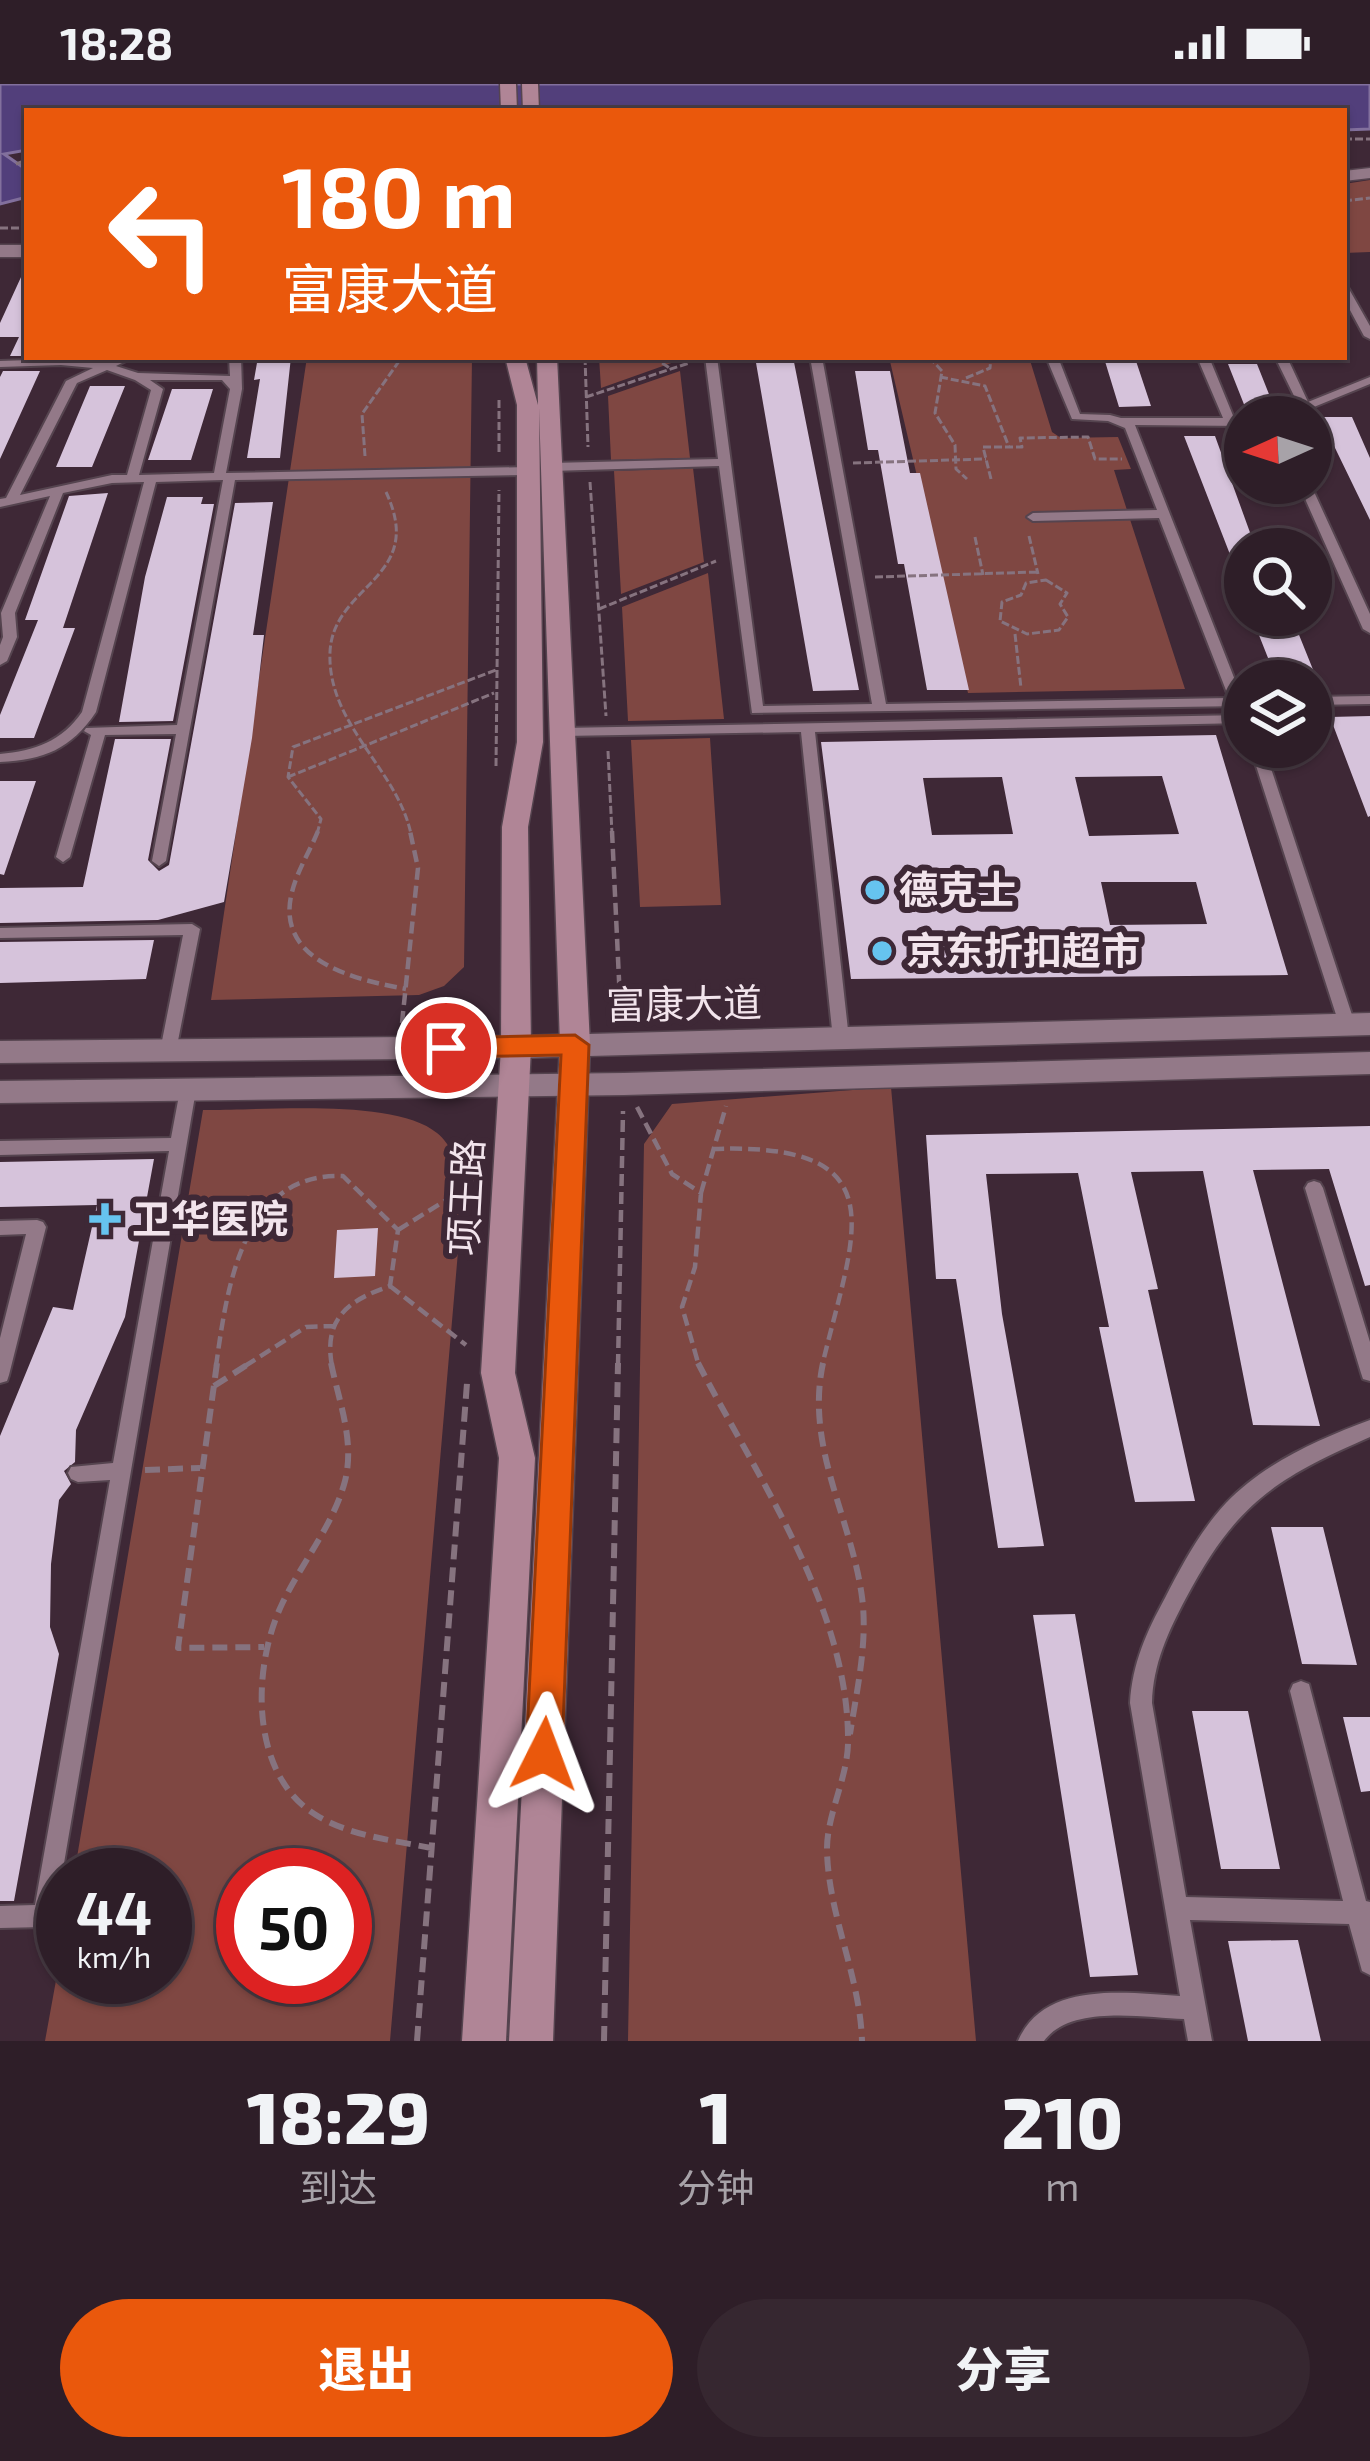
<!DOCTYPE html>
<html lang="zh">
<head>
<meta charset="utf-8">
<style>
  :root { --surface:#2e1e28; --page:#362730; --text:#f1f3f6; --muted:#a7a2a8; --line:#493c45; --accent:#ea580c }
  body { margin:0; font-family:"Exo 2","Noto Sans SC",sans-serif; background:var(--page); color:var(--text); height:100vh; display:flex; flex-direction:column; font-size:45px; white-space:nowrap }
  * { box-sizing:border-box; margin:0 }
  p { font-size:39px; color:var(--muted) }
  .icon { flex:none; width:66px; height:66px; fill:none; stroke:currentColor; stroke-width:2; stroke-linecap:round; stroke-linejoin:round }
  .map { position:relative; height:1957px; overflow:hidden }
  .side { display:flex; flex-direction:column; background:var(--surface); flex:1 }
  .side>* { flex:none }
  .top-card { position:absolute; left:24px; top:24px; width:1323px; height:252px; border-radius:0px; box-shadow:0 3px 9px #0004,0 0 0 3px var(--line); background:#ea580c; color:#fff; overflow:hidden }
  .needle { width:78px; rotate:267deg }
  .controls { position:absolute; left:1224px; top:312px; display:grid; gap:24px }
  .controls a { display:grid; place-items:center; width:108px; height:108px; border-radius:50%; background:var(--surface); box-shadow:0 3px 9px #0004,0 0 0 3px var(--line); font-size:60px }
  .speed { position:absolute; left:36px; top:1764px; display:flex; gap:24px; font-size:60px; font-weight:700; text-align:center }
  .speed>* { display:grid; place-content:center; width:156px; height:156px; border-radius:50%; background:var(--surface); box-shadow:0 3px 9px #0004,0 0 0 3px var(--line); line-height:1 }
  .speed small { font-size:30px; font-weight:400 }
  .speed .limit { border:18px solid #d22; background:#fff; color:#111 }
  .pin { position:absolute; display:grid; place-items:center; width:102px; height:102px; color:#fff; margin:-51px; border:6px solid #fff; border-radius:50%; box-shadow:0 3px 12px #0007 }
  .me { position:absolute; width:132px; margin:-66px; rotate:3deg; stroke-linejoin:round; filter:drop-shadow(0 0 9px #0008) }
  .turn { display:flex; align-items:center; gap:42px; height:252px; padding:0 60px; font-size:54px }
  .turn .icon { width:156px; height:156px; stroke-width:2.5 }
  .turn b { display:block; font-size:84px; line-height:102px }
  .eta { display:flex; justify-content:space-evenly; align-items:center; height:204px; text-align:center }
  .eta b { font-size:72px; font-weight:800; line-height:84px }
  .action { display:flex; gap:24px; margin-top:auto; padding:24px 60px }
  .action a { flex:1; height:138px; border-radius:72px; background:var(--accent); color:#fff; font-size:48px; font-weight:800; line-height:138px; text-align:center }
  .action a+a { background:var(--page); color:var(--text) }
  .status { display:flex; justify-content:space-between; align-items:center; height:84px; padding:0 60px; background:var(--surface); direction:ltr }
  .status svg { height:33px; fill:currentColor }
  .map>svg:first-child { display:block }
</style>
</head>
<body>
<div class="status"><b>18:28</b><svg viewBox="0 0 49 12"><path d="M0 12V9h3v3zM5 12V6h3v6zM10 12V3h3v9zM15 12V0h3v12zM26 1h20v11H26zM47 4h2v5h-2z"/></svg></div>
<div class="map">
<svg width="1370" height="1957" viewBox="0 0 1370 1957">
  <rect width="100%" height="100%" fill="#3e2836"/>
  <path fill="#7f4742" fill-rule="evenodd" d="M1370 96V168L1344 169V100Z
    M307 273H472L464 883 444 902 419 911 211 916Z
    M599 273H677V277L601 304Z
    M889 273H1029L1052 348 1061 354 1118 353 1131 385 1114 386 1185 605 968 609Z
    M680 287 690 374 611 376 608 312Z
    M693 384 704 478 621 510 614 387Z
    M708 489 724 635 628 637 622 523Z
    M710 654 721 821 640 823 631 656Z
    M891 1003 976 1957H628L644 1060 672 1020Z
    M203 1026C258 1027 395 1013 437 1049 452 1061 457 1081 464 1098L390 1957H45L63 1858V1893H165V1791H74ZM243 1791H345V1893H243Z"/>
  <path fill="#523f7b" stroke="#82709d" stroke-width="3" d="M0 0H1370V45L1344 46V27H27V66L4 70 27 86V113L0 120Z"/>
  <path fill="#d6c3db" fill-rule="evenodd" d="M27 180V272H10L19 253H0V239Z
    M258 273H291L280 374H247L260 295 254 296Z
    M755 273H793L859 606 813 607Z
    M1104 274H1135L1151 322 1119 323Z
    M1228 280H1257L1278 333H1249Z
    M3 287H40L0 375V293Z
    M855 287H890L910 389H920L969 606H927L904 480H898L878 366H868Z
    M90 302H125L92 383H56Z
    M172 305H213L191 376H148Z
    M1320 333H1352L1370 374V436Z
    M1184 352H1215L1256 465H1245V509Z
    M108 409 63 544H75L34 654H0V631L38 536H25L69 412Z
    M167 413H203L201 420H214L173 637 119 638 145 493Z
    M273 418 253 551H264L252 654 224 818 158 836 0 839V804L83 803 115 655H171L148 776 159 787 169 781 235 419Z
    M1251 531H1291L1316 593 1276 594Z
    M1370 632V732L1368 733 1330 633Z
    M1216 651 1288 891 851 895 821 658ZM1162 692 1179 750 1089 752 1075 693ZM1002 693 1013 750 932 751 923 694ZM1101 798H1196L1207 840 1110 841Z
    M0 697H36L4 791 0 790Z
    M154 856 146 895 0 899V858Z
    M1370 1042V1201L1365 1202 1329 1085 1253 1086 1320 1342 1253 1341 1203 1087 1131 1088 1158 1205 1148 1206 1195 1417 1135 1418 1099 1243H1109L1078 1089 986 1090 1002 1230 1044 1462 998 1464 956 1195H936L926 1051Z
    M154 1075 125 1233 76 1346 75 1378 64 1387 71 1400 59 1416 51 1480 50 1543 59 1570 14 1817H0V1352L53 1223 73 1226 97 1121 0 1123V1078Z
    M378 1144 375 1192 334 1194 337 1146Z
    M1271 1443H1323L1357 1581 1302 1580Z
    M1075 1530 1138 1891 1090 1893 1033 1531Z
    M1192 1627H1248L1280 1785H1221Z
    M1343 1633H1370V1707L1361 1708Z
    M1298 1856 1321 1957H1248L1228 1857Z"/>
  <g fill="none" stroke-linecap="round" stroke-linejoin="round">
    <defs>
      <path id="service" d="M1344 202 1349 205 1370 242V255L1364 252 1344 215Z
        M118 273H134L116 282 138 289 230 292 229 273H241L242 305 226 389 528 383 534 387 528 391 235 396 166 777 159 782 152 777 176 650 105 651 70 773 63 778 56 773 91 651 84 647 86 644 177 641 223 396 156 398 96 628C71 665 44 676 0 678V670C35 667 62 657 82 628L144 398 112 399 63 409 15 529 17 553 7 577 0 581V561L3 553 1 529 50 412 0 423V415L6 414 66 297 93 284 61 281 0 283V277L61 275 104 279ZM107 286 135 296 151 306 127 391H112L20 411 77 299ZM150 296H222L230 305 214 389 139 391 163 305Z
        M705 273H717L763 622 872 620 810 273H822L886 620 1229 614 1159 434 1033 437 1027 433 1033 429 1157 426 1125 344 1108 337 1072 335 1046 273H1058L1080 330 1110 331 1121 334H1223L1197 273H1209L1234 334H1245V342L1135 341 1242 614H1245V622L752 629 719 382 551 387 545 383 551 379 718 375Z
        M1275 273H1287L1308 318 1370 293V300L1309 325 1302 333H1289L1299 322Z
        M1298 399H1310L1370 530V549L1363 545Z
        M1370 612V620L1311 621V613Z
        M1245 631V639L815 648 849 955 841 961 833 955 801 648 563 652 556 648 563 644Z
        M1250 663H1264L1355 940 1353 944H1341L1339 940Z
        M192 840 200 845 176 967 168 973 160 967 183 851 0 854V844Z
        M188 1000 196 1006 55 1832 52 1840 44 1843 0 1844V1822L35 1821 110 1396 78 1398 71 1395 68 1389 71 1383 113 1379 169 1067 0 1071V1057L171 1054 180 1006Z
        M1314 1097 1320 1099 1323 1104 1370 1258V1297L1363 1295 1361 1289 1305 1104 1308 1099Z
        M37 1136 43 1138 46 1143 9 1291 7 1297 0 1299V1254L26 1150 0 1151V1137Z
        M1370 1336V1353C1274 1395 1236 1420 1186 1514 1168 1548 1153 1580 1152 1619L1186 1813 1343 1817 1290 1607 1293 1600 1301 1597 1309 1600 1366 1817 1370 1818V1891L1362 1887 1349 1840 1190 1836 1212 1957H1188L1184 1935C1145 1934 1071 1920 1044 1957H1018C1044 1896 1127 1909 1180 1912L1130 1619C1132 1580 1147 1547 1165 1514 1182 1481 1200 1447 1226 1419 1264 1379 1319 1355 1370 1336Z"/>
      <path id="tertiary" d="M1370 84V94L1344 97V87Z
        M0 161H27V173H0Z
        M1370 929V951L516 974 0 979V957L516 952Z
        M1370 968V990L624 1011 0 1019V997L624 989Z"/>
      <path id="secondary" d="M500 0H516L517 27H501Z
        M522 0H538L539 27H523Z
        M505 273H525L538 321 537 273H557L590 961 553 1957H509L560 961 539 324 543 658 528 743 531 963 515 1289 535 1374 506 1957H462L499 1374 481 1289 501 963 502 743 517 658V321Z"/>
    </defs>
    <use href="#service" stroke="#55444f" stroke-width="4"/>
    <use href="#tertiary" stroke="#55444f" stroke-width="3"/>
    <use href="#secondary" stroke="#55444f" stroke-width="3"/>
    <path stroke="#86737f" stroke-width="3" stroke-dasharray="8 3" stroke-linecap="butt" d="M1344 55H1370
      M16 80 27 76
      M1344 117 1370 114
      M0 144H27
      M585 273 588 363
      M653 273 671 285
      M929 273 942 287 935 329 955 361 956 385 967 395
      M940 293 985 302 1009 363
      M966 294 990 284 991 273
      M586 313 689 279
      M499 316V370
      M365 372 362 330 402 273
      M853 379 986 375
      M991 395 983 363H1022L1020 354 1088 353 1095 375H1122
      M590 398 606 632
      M386 408C427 495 333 500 330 568 327 641 397 684 411 750
      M1029 452 1038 490
      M975 453 983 491
      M875 493 1037 488
      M1046 496 1067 509 1060 520 1068 533 1059 546 1027 550 1000 537 1002 518 1021 511 1026 499Z
      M599 525 716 477
      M1015 550 1021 604
      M608 667 612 750
      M496 682 499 406
      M288 693 494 609
      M317 750 321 735 288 693 293 663 496 586"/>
    <path stroke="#86737f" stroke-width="4.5" stroke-dasharray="12 6" stroke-linecap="butt" d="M318 747C310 767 297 787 292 808 274 877 356 896 406 905
      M612 747 621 938
      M402 939 418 784 410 747
      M637 1023 672 1090 701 1109 695 1183 682 1223 699 1282
      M712 1065C901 1058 854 1148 822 1282
      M701 1109 726 1022
      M398 1146 480 1095
      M390 1202 466 1261
      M216 1282C227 1204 242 1088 343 1092L398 1146 390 1202C349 1216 323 1234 332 1282
      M245 1282 306 1243 333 1242
      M618 1282 623 1027"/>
    <path stroke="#86737f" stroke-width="6" stroke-dasharray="15 8" stroke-linecap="butt" d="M217 1279 178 1564 264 1563
      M331 1279C339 1318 355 1357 345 1397 333 1442 302 1478 282 1520 252 1583 249 1690 316 1731 350 1752 392 1756 431 1764
      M698 1279C758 1395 850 1525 848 1660 847 1696 826 1732 827 1768 829 1833 860 1892 862 1957
      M823 1279C805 1363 851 1432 862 1513 868 1558 857 1605 850 1650
      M214 1302 250 1279
      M145 1386 200 1384
      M417 1957 467 1299
      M604 1957 618 1279"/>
    <use href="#service" fill="#937988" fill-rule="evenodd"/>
    <use href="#tertiary" fill="#937988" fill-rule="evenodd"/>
    <use href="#secondary" fill="#b08596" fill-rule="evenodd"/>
  </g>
  <path fill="#ea580c" stroke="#983908" stroke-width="3" d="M575 951 589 961 562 1670 557 1682 544 1687 532 1682 526 1670 561 971 446 973 433 964 446 954Z"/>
  <g fill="#66c4ef" stroke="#3e2836" stroke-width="4.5">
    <circle cx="875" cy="806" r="12"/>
    <circle cx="882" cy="867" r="12"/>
    <path d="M99 1117h12v12h12v12h-12v12h-12v-12h-12v-12h12z"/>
  </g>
  <g text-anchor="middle" stroke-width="12" stroke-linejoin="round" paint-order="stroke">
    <g font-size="39" font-weight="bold" fill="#f2e4ec" stroke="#3e2836" text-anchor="start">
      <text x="899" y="820">德克士</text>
      <text x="906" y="881">京东折扣超市</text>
      <text x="132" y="1149">卫华医院</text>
    </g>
    <g font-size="39" fill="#f2e4ec" stroke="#3e2836">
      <text transform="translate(684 920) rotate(-1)" y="14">富康大道</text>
      <text transform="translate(466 1113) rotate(-87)" y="14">项王路</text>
    </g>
  </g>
</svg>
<div class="controls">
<a><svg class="needle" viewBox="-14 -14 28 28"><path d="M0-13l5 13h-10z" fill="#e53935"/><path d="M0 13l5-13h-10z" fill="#a7a2a8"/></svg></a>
<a><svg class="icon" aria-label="search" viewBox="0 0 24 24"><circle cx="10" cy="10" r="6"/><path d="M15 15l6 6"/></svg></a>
<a><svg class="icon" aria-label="layers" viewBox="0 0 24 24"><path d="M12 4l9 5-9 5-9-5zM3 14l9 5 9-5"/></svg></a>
</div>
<div class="speed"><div>44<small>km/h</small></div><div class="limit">50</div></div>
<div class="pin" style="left:446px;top:964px;background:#d93025"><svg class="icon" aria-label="arrive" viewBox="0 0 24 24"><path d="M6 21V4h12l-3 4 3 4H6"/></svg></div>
<svg class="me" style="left:544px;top:1670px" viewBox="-20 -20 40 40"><path d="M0-17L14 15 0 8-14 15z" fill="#ea580c" stroke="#fff" stroke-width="4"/></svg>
<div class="top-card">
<div class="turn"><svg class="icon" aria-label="left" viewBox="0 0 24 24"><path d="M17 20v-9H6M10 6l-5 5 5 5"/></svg><div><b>180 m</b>富康大道</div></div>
</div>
</div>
<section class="side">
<div class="eta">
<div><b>18:29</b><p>到达</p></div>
<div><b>1</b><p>分钟</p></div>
<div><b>210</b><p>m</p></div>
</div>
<div class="action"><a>退出</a><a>分享</a></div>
</section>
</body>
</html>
